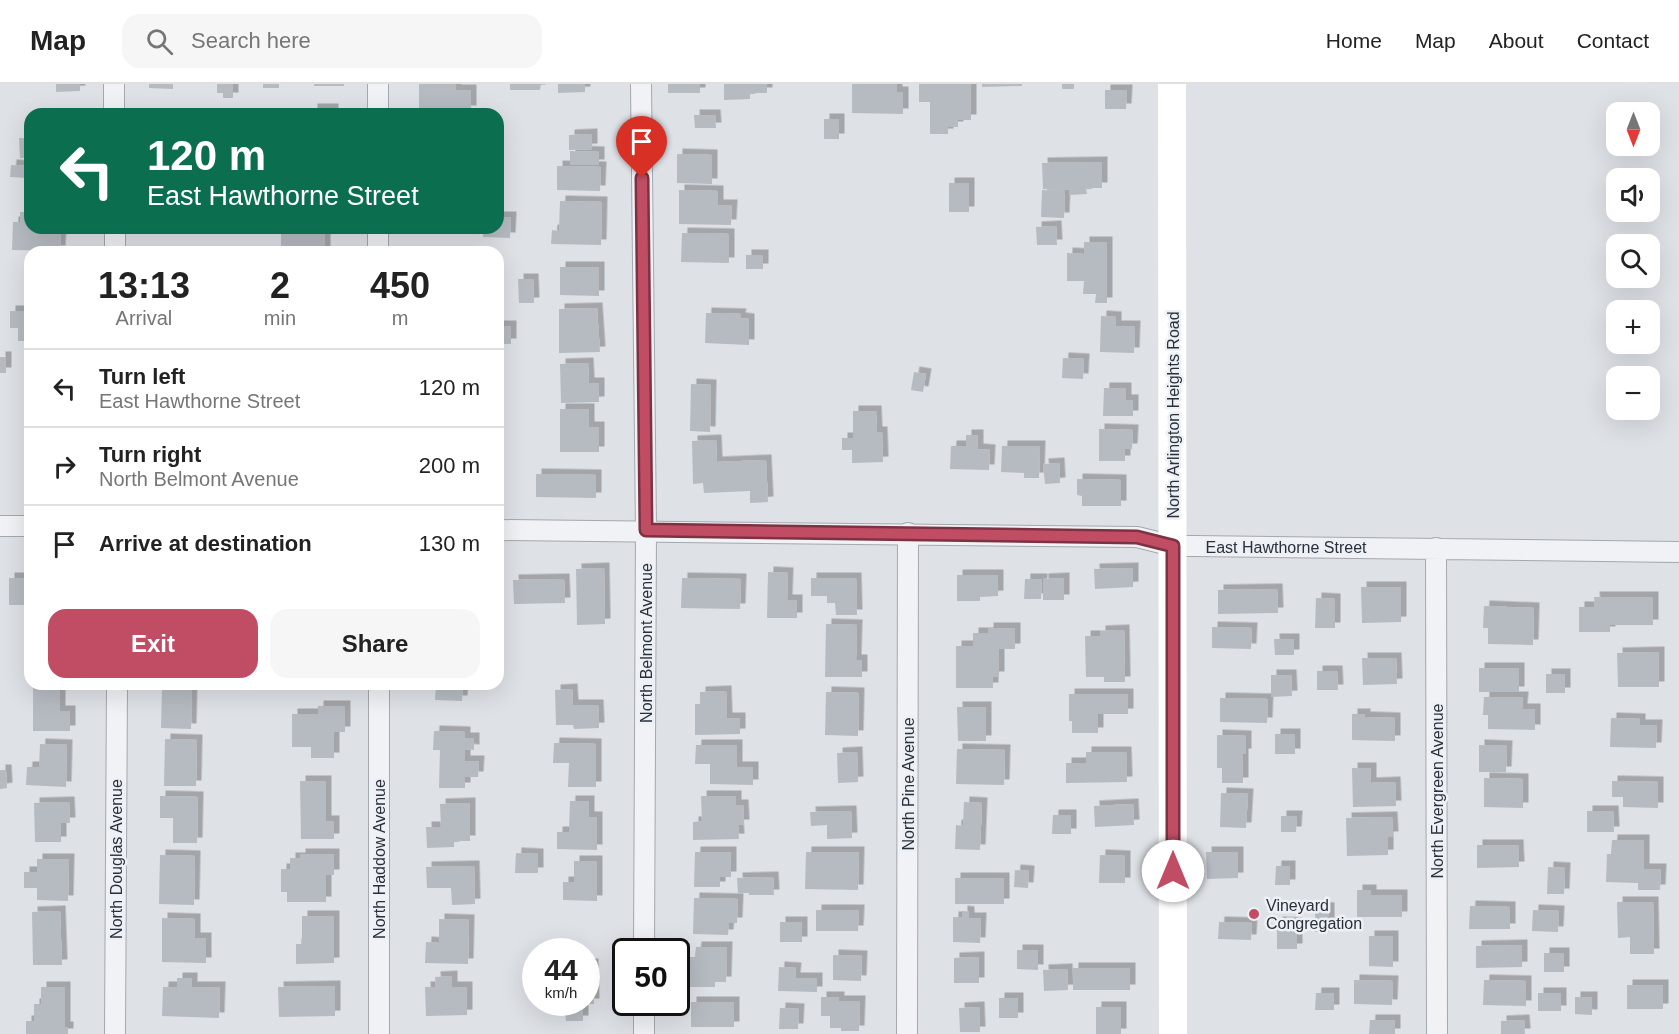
<!DOCTYPE html>
<html lang="en">
<head>
<meta charset="utf-8">
<style>
  :root { --surface:#fff; --page:#f6f6f6; --text:#222; --muted:#767676; --line:#e0e0e0; --accent:#c14d65 }
  body { margin:0; font-family:Helvetica,sans-serif; background:var(--page); color:var(--text); height:100vh; display:flex; flex-direction:column; font-size:22px; white-space:nowrap }
  * { box-sizing:border-box; margin:0 }
  p { font-size:20px; color:var(--muted) }
  .icon { flex:none; width:33px; height:33px; fill:none; stroke:currentColor; stroke-width:2; stroke-linecap:round; stroke-linejoin:round }
  .map { position:relative; flex:1; overflow:hidden }
  .panel { position:absolute; left:24px; top:162px; width:480px; height:444px; display:flex; flex-direction:column; background:var(--surface); border-radius:18px; box-shadow:0 6px 24px #0002 }
  .panel>* { flex:none }
  .banner { position:absolute; left:24px; top:24px; width:480px; height:126px; border-radius:18px; box-shadow:0 6px 24px #0002; background:#0b6e4f; color:#fff; overflow:hidden }
  .needle { width:39px; rotate:180deg }
  .tools { position:absolute; left:1606px; top:18px; display:grid; gap:12px }
  .tools a { display:grid; place-items:center; width:54px; height:54px; border-radius:12px; background:var(--surface); box-shadow:0 6px 24px #0002; font-size:30px }
  .speed { position:absolute; left:522px; top:854px; display:flex; gap:12px; font-size:30px; font-weight:700; text-align:center }
  .speed>* { display:grid; place-content:center; width:78px; height:78px; border-radius:50%; background:var(--surface); box-shadow:0 6px 24px #0002; line-height:1 }
  .speed small { font-size:15px; font-weight:400 }
  .speed .limit { border:3px solid #111; border-radius:9px; background:#fff; color:#111 }
  .pin { position:absolute; display:grid; place-items:center; width:51px; height:51px; color:#fff; margin:-62px -26px; border-radius:50% 50% 50% 0; rotate:-45deg; box-shadow:0 0 6px #0007 }
  .pin .icon { rotate:45deg }
  .me { position:absolute; width:66px; margin:-33px; rotate:0deg; stroke-linejoin:round; filter:drop-shadow(0 0 4px #0008) }
  .turn { display:flex; align-items:center; gap:21px; height:126px; padding:0 24px; font-size:27px }
  .turn .icon { width:78px; height:78px; stroke-width:2.5 }
  .turn b { display:block; font-size:42px; line-height:51px }
  .eta { display:flex; justify-content:space-evenly; align-items:center; height:102px; text-align:center }
  .eta b { font-size:36px; font-weight:700; line-height:42px }
  .button { display:flex; gap:12px; margin-top:auto; padding:12px 24px }
  .button a { flex:1; height:69px; border-radius:18px; background:var(--accent); color:#fff; font-size:24px; font-weight:700; line-height:69px; text-align:center }
  .button a+a { background:var(--page); color:var(--text) }
  ul { padding:0; list-style:none }
  li { display:flex; align-items:center; gap:18px; height:78px; padding:0 24px; border-top:2px solid var(--line) }
  li div { flex:1 }
  li b { display:block; font-size:22px }
  li em { font-style:normal }
  header { display:flex; align-items:center; gap:36px; box-sizing:border-box; height:84px; padding:0 30px; background:var(--surface); border-bottom:2px solid var(--line) }
  header strong { font-size:28px }
  nav { display:flex; gap:33px; margin-inline-start:auto; font-size:21px }
  .search { width:420px; height:54px; background:var(--page); display:flex; align-items:center; gap:15px; box-sizing:border-box; padding:0 21px; border-radius:18px; color:var(--muted); font-size:22px }
  .map>svg:first-child { display:block }
</style>
</head>
<body>
<header>
<strong>Map</strong>
<div class="search"><svg class="icon" aria-label="search" viewBox="0 0 24 24"><circle cx="10" cy="10" r="6"/><path d="M15 15l6 6"/></svg>Search here</div>
<nav><a>Home</a><a>Map</a><a>About</a><a>Contact</a></nav>
</header>
<div class="map">
<svg width="1679" height="950" viewBox="0 0 1679 950">
  <defs>
    <filter id="shadow"><feDropShadow dx="5.5" dy="-5.5" stdDeviation="0" flood-color="#0004"/></filter>
  </defs>
  <rect width="100%" height="100%" fill="#dee1e6"/>
  <path fill="#b6bbc2" filter="url(#shadow)" d="M56 0H80V7L56 8Z
    M149 0H173V5L149 4Z
    M217 0H233V14H223V9H217Z
    M263 0H279V4H263Z
    M314 0H344V2H314Z
    M419 0H456V6H471V27L419 26Z
    M510 0H541L540 6H510Z
    M558 0H585V8L558 9Z
    M668 0H700V9H668Z
    M724 0H767V9H750V15L724 16Z
    M852 0H897V8H903V30L852 29Z
    M919 0H971V36H958V43H948V50H930V18H919Z
    M982 0H1022V2L982 3Z
    M1062 0H1074V5H1062Z
    M1105 6H1127L1126 25H1105Z
    M312 25H333V30H312Z
    M694 31H715L716 44H695Z
    M824 35H839V55H824Z
    M592 50V65L569 66V51Z
    M19 54H30V74H20Z
    M570 67 599 68V81H570Z
    M677 70 712 71V100L677 99Z
    M1102 78V104H1086L1087 110 1069 111V106L1043 105 1042 79Z
    M11 81 28 82 27 94 10 93Z
    M557 82 601 83 600 107 557 106Z
    M949 99H969V128H949Z
    M679 106 718 107V121H732L731 141 679 140Z
    M1042 106 1065 107 1064 134 1041 133Z
    M560 117 602 118 601 161 551 160 552 146 559 147Z
    M20 128H30V144H67V149H61L60 167 12 166 13 138H20Z
    M498 133H511L510 154 483 153V144H498Z
    M1056 142 1057 161H1037L1036 143Z
    M281 144H325V168H281Z
    M682 149 729 150V179L681 178Z
    M1084 158H1107V219H1095L1096 210H1083L1084 197H1067V169L1084 170Z
    M746 171H763V185H746Z
    M560 183H599V212L560 211Z
    M518 195H533L534 219H519Z
    M597 224 600 268 559 269V225Z
    M10 227H30V257H18V244H10Z
    M706 229 741 230 740 234 749 235V261L705 259Z
    M1101 232 1116 233V242H1135L1134 269 1100 268Z
    M498 242H511V260H498Z
    M0 273H6V289H0Z
    M1063 274 1084 275 1083 295 1062 294Z
    M588 279 589 299H599V318L561 319 560 280Z
    M914 288 926 290 923 308 911 306Z
    M691 300 711 301 710 348 690 347Z
    M1104 304H1126V316H1133V332H1103Z
    M560 325H589V343H599V368H560Z
    M853 327H876L877 348H882L883 378 852 379V366H842V354H853Z
    M1099 345 1133 346 1132 365H1125V377H1099Z
    M966 351H978V365L990 366 989 386 950 385 951 362H966Z
    M716 356 717 378 766 376 768 418 750 419V407L704 409 703 399 693 400 692 357Z
    M1002 362H1040L1039 394H1024V389L1001 388Z
    M1059 379 1060 399 1045 400 1043 380Z
    M536 390 596 391V414L536 413Z
    M1077 395 1121 396V422H1082V412L1077 411Z
    M604 484 605 540 577 541 576 485Z
    M1133 484V503L1095 505 1094 485Z
    M768 488 788 489 787 516H797V534H767Z
    M957 491H998V512L980 513V517H957Z
    M9 494H30V521H9Z
    M682 494 741 495 740 525 681 524Z
    M811 494H856L857 531H836L835 519H827V512H811Z
    M1064 494V516H1043V495Z
    M564 495 565 519 514 520 513 496Z
    M1025 495H1042L1041 515H1024Z
    M1361 503H1401V538L1362 539Z
    M1277 505 1278 529 1218 530V506Z
    M1594 513H1653V541H1610V548H1579V523H1595Z
    M1316 514 1335 515V544H1315Z
    M1484 522 1534 524 1533 561 1488 560V544H1483Z
    M826 540 857 541 856 576H862V593H825Z
    M1212 543 1252 544 1251 565 1212 564Z
    M988 544H1015V565H999V593H993V604H956V562H973V549H988Z
    M1124 546 1125 598H1104V593H1086L1085 552H1100V547Z
    M1274 555H1294V571H1275Z
    M1659 568V603H1618L1617 569Z
    M1362 574H1396L1397 600 1363 601Z
    M1479 584H1519V608H1479Z
    M1317 587H1337L1338 606H1317Z
    M1546 590H1565V609H1546Z
    M1271 591H1291L1292 612 1271 613Z
    M436 600H463L462 617 435 616Z
    M33 603H60V627H70V647H33Z
    M162 603H192L191 645 161 644Z
    M572 605 573 621H598L599 644 574 645 573 641H556L555 606Z
    M726 607 727 634H740V650L695 651V620H700V608Z
    M826 608 859 609 858 652 825 651Z
    M1069 610H1128V630H1098V649H1072V637H1069Z
    M1484 613H1523L1522 625H1535V646L1488 645V631H1483Z
    M1220 614 1268 615 1267 639 1220 638Z
    M318 622H345V648H334V674H311V663H292V630H318Z
    M957 623H986V657H958Z
    M1352 630H1365V633L1395 634V657L1352 656Z
    M1611 634 1640 635V641H1657L1656 664 1610 663Z
    M434 647 465 648V654H474V666L465 665V677H479L478 693H465V704H439L440 666H433Z
    M1275 650H1295V670H1275Z
    M1217 651 1246 652V670H1243V699H1222V684H1217Z
    M165 655 197 656 196 702H164Z
    M554 659 596 660V703H568L569 679H553Z
    M40 660 67 661 66 703 26 701 27 683H39Z
    M696 661H737V683H753V701L710 700V680H695Z
    M1479 661 1507 662 1506 688H1479Z
    M957 665 1005 666 1004 701 956 700Z
    M857 668 858 698 838 699 837 669Z
    M1086 668H1126L1127 698 1066 699V679H1086Z
    M1352 684H1371V699L1395 698 1396 722 1353 723Z
    M0 686H6L7 704 0 705Z
    M1484 694 1523 695V724L1484 723Z
    M300 697H326V737H334V755H301Z
    M1612 697 1658 698V724L1623 723V713H1612Z
    M1221 709 1248 710 1246 744 1220 743Z
    M160 712 198 713 197 759H173V734H160Z
    M701 712H736V721H743L744 741H738L739 755 693 756V738L702 737Z
    M570 717H589V733H597V766L557 765V748H569Z
    M69 718 70 739H61V758H35L34 719Z
    M964 718 982 719 980 766 955 765 956 741 963 742Z
    M470 719V757H454V763L427 764 426 743H441L440 720Z
    M1133 720 1134 741 1095 743 1094 722Z
    M851 727 852 754 827 755V741L811 742 810 728Z
    M1587 727H1613L1614 748H1587Z
    M1053 731H1071V750H1052Z
    M1281 732H1297L1296 748H1281Z
    M1392 733 1393 753H1388V771L1347 772 1346 734Z
    M1612 756H1644V785H1661L1660 806H1638V799L1606 798 1607 770H1611Z
    M1477 761H1518L1519 783 1477 784Z
    M695 768H731V793H720V803H694Z
    M806 768H859L858 806 805 805Z
    M1206 768H1238V794L1207 795Z
    M516 769 538 770V789H515Z
    M300 770H334V791H326V818H287V808H281V785H290V774H300Z
    M160 771 195 772 194 821 159 820Z
    M1100 771 1125 772V799H1099Z
    M37 775H69L68 817 37 816V804H24V788H37Z
    M574 777H597V817L563 816V798H574Z
    M474 782 475 820 452 821 451 804H427L426 783Z
    M1276 782H1290V801H1275Z
    M1548 783 1565 784 1564 810H1547Z
    M1015 786 1029 787 1028 804 1014 803Z
    M773 793 774 811H749V809H738L737 794Z
    M955 794H1004V820H955Z
    M1357 806H1371V811H1402V833H1357Z
    M694 814 738 815 737 839H729L728 851 693 850Z
    M1617 818H1653L1654 870H1630V853L1618 854Z
    M1470 822 1510 823V845H1469Z
    M1315 823 1329 824V848H1315Z
    M816 826H859L858 847H816Z
    M1533 826 1559 827 1558 848 1532 847Z
    M60 827 62 881H33L32 828Z
    M962 827 969 828V834H981L980 859 953 858V833H962Z
    M302 832H334V879L296 880V860H302Z
    M162 834 195 835V854H206V879L162 878Z
    M439 835 469 836 468 880 425 879 426 858 439 859Z
    M780 838H802V858H780Z
    M1219 838 1252 839 1251 856 1218 855Z
    M1277 838 1297 839V865H1277Z
    M1369 852H1393V883L1369 882Z
    M1522 861V883L1476 884V862Z
    M696 863H727L726 898H715V903H690V873H695Z
    M1017 866H1038V886L1017 885Z
    M1544 869H1564V888H1544Z
    M833 871 862 872 861 897 833 896Z
    M979 873V899H954V874Z
    M586 880H593L594 920H583V937H566L565 927H554V918H586Z
    M779 883 796 884 795 894H817V908L778 907Z
    M1073 884H1130V906H1073Z
    M1067 885 1068 906 1044 907 1043 886Z
    M452 892V903H467V931L426 932 425 903H436L435 893Z
    M177 894H192V903H220L219 934 162 932 163 903H177Z
    M1354 896 1393 897 1392 921 1354 920Z
    M1484 896 1526 897V922L1483 921Z
    M1627 901H1663V925H1627Z
    M335 902V932L279 933 278 903Z
    M41 903H65V943H68V950H26V937H34V920H41Z
    M1316 909H1334V926H1315Z
    M1538 909H1561V927H1538Z
    M821 913H839V917H860L859 947H841V944H830V932H821Z
    M1575 913H1592V931L1575 930Z
    M999 914H1018V934H999Z
    M691 918H734V943H691Z
    M979 923 980 948H960L959 924Z
    M1096 923H1121V950H1096Z
    M780 924 799 925 798 945H779Z
    M1370 936H1395V950H1369Z
    M1524 936 1525 950H1501V937Z"/>
  <g fill="none" stroke-linecap="round" stroke-linejoin="round">
    <defs>
      <path id="street" d="M114 0V30
        M378 0V30
        M641 0 646 446 644 867
        M115 144V168
        M378 144V168
        M0 442H30
        M498 446 1137 453 1173 462H1194L1679 468
        M1436 464 1437 950
        M115 950 117 600
        M379 950V600
        M644 950V918
        M907 950 908 449"/>
    </defs>
    <use href="#street" stroke="#a4a8af" stroke-width="22"/>
    <use href="#street" stroke="#f0f2f5" stroke-width="20"/>
    <path stroke="#fff" stroke-width="28" d="M1172 0 1173 950"/>
  </g>
  <g fill="none" stroke-linecap="round" stroke-linejoin="round">
    <defs>
      <path id="route" d="M642 94 646 446 1137 453 1173 462V787"/>
    </defs>
    <use href="#route" stroke="#7d3242" stroke-width="15"/>
    <use href="#route" stroke="#c14d65" stroke-width="10"/>
  </g>
  <circle fill="#c14d65" stroke="#edf0f4" stroke-width="2" cx="1254" cy="830" r="6"/>
  <g text-anchor="middle" stroke-width="5" stroke-linejoin="round" paint-order="stroke">
    <g font-size="16" fill="#29303b" stroke="#edf0f4">
      <text transform="translate(1173 331) rotate(-90)" y="6">North Arlington Heights Road</text>
      <text x="1286" y="469">East Hawthorne Street</text>
      <text transform="translate(646 559) rotate(-90)" y="6">North Belmont Avenue</text>
      <text transform="translate(908 700) rotate(-90)" y="6">North Pine Avenue</text>
      <text transform="translate(1437 707) rotate(-90)" y="6">North Evergreen Avenue</text>
      <text transform="translate(116 775) rotate(-90)" y="6">North Douglas Avenue</text>
      <text transform="translate(379 775) rotate(-90)" y="6">North Haddow Avenue</text>
    </g>
    <g font-size="16" fill="#29303b" stroke="#edf0f4" text-anchor="start">
      <text x="1266" y="827">Vineyard<tspan x="1266" dy="18">Congregation</tspan></text>
    </g>
  </g>
</svg>
<div class="tools">
<a><svg class="needle" viewBox="-14 -14 28 28"><path d="M0-13l5 13h-10z" fill="#e53935"/><path d="M0 13l5-13h-10z" fill="#767676"/></svg></a>
<a><svg class="icon" aria-label="sound" viewBox="0 0 24 24"><path d="M4 9h4l5-4v14l-5-4H4zM17 9q2 3 0 6"/></svg></a>
<a><svg class="icon" aria-label="search" viewBox="0 0 24 24"><circle cx="10" cy="10" r="6"/><path d="M15 15l6 6"/></svg></a>
<a>+</a>
<a>−</a>
</div>
<div class="speed"><div>44<small>km/h</small></div><div class="limit">50</div></div>
<div class="pin" style="left:642px;top:94px;background:#d93025"><svg class="icon" aria-label="arrive" viewBox="0 0 24 24"><path d="M6 21V4h12l-3 4 3 4H6"/></svg></div>
<svg class="me" style="left:1173px;top:787px" viewBox="-20 -20 40 40"><circle r="19" fill="#fff"/><path d="M0-13L10 11 0 6-10 11z" fill="#c14d65"/></svg>
<div class="banner">
<div class="turn"><svg class="icon" aria-label="left" viewBox="0 0 24 24"><path d="M17 20v-9H6M10 6l-5 5 5 5"/></svg><div><b>120 m</b>East Hawthorne Street</div></div>
</div>
<section class="panel">
<div class="eta">
<div><b>13:13</b><p>Arrival</p></div>
<div><b>2</b><p>min</p></div>
<div><b>450</b><p>m</p></div>
</div>
<ul>
<li><svg class="icon" aria-label="left" viewBox="0 0 24 24"><path d="M17 20v-9H6M10 6l-5 5 5 5"/></svg><div><b>Turn left</b><p>East Hawthorne Street</p></div><em>120 m</em></li>
<li><svg class="icon" aria-label="right" viewBox="0 0 24 24"><path d="M7 20v-9h11M14 6l5 5-5 5"/></svg><div><b>Turn right</b><p>North Belmont Avenue</p></div><em>200 m</em></li>
<li><svg class="icon" aria-label="arrive" viewBox="0 0 24 24"><path d="M6 21V4h12l-3 4 3 4H6"/></svg><div><b>Arrive at destination</b></div><em>130 m</em></li>
</ul>
<div class="button"><a>Exit</a><a>Share</a></div>
</section>
</div>
</body>
</html>
